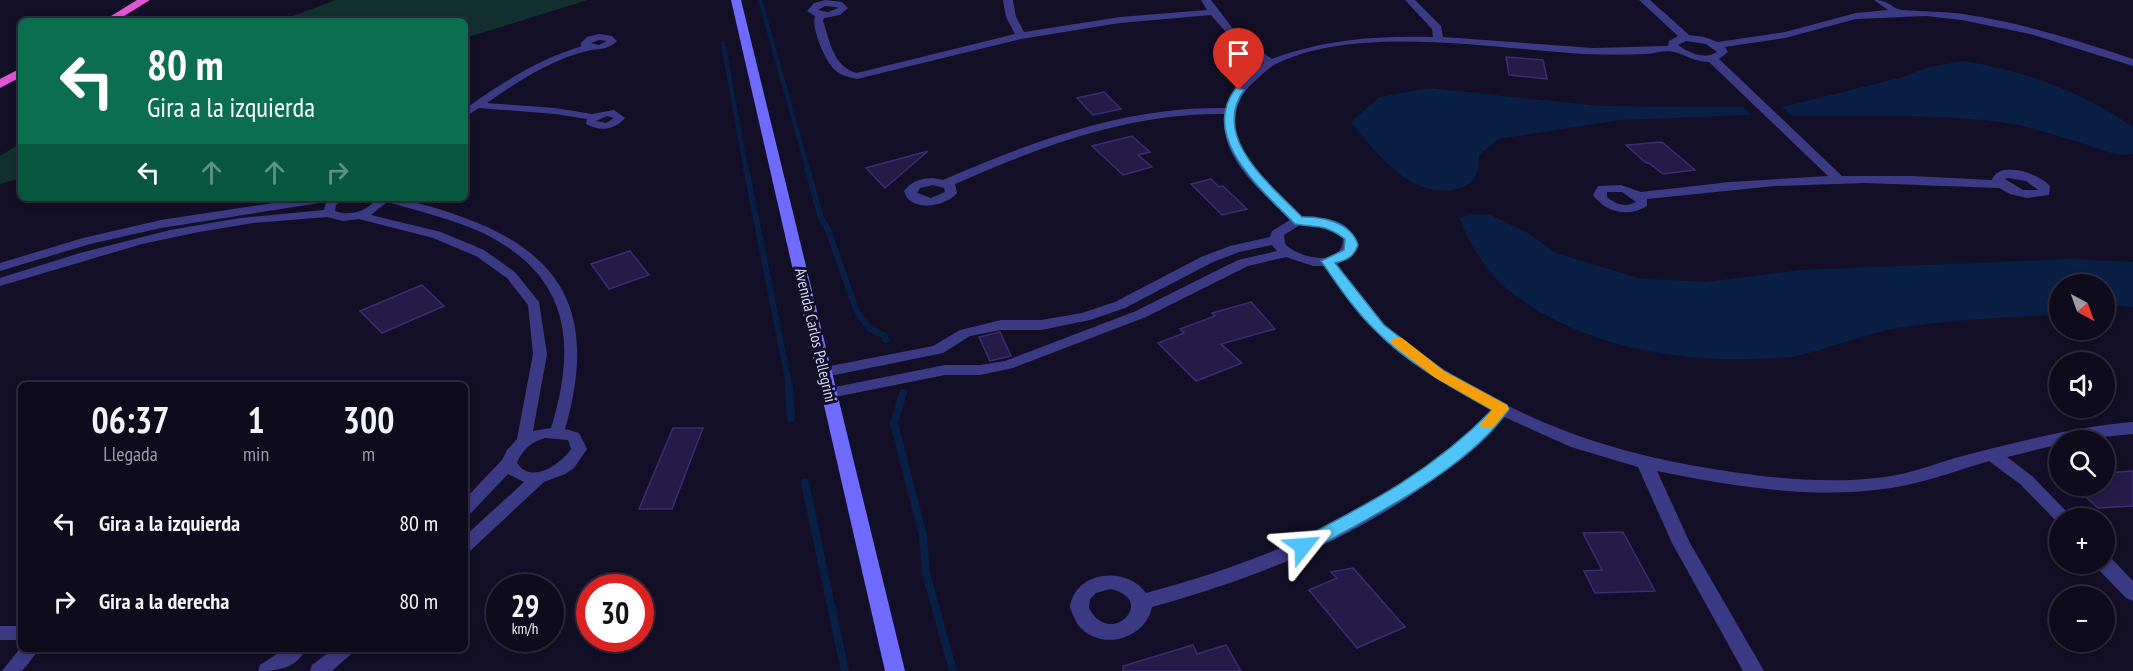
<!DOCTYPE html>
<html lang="es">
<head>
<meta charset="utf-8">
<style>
  :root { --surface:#0e0b1c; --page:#171425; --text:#f1f3f6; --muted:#9b9ba3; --line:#2e2b3b }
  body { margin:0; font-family:"PT Sans Narrow",sans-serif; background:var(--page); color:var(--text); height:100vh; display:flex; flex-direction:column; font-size:22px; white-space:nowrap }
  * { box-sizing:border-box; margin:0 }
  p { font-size:20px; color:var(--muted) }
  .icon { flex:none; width:33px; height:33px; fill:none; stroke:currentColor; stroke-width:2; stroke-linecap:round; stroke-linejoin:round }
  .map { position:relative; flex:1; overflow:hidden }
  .sheet { position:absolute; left:18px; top:382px; width:450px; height:270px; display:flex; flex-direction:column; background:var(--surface); border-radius:9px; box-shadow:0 3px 9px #0003,0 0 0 2px var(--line) }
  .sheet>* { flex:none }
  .top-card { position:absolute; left:18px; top:18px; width:450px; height:183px; border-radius:9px; box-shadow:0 3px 9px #0003,0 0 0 2px var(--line); background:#0b6e4f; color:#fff; overflow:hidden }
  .needle { width:39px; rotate:139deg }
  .fabs { position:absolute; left:2049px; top:274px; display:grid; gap:12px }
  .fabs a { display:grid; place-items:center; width:66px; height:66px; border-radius:50%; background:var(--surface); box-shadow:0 3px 9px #0003,0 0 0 2px var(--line); font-size:30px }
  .speed { position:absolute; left:486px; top:574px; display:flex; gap:12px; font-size:30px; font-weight:700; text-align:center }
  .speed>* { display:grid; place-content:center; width:78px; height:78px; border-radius:50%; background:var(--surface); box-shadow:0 3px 9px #0003,0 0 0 2px var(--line); line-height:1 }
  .speed small { font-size:15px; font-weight:400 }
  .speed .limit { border:9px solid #d22; background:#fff; color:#111 }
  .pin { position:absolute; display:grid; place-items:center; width:51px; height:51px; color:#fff; margin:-62px -26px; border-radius:50% 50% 50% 0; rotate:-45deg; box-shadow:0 0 6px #0007 }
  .pin .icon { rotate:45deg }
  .me { position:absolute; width:66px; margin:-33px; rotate:62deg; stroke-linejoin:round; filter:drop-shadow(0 0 4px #0008) }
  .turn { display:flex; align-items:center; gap:21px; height:126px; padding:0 30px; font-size:27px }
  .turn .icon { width:78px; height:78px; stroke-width:2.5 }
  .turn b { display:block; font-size:42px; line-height:51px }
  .lanes { display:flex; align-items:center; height:57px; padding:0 30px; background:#0003; justify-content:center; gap:30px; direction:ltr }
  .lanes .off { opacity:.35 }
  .eta { display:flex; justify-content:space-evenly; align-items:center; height:102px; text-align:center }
  .eta b { font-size:36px; font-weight:800; line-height:42px }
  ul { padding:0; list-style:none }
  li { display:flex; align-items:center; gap:18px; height:78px; padding:0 30px }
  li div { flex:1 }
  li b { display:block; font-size:22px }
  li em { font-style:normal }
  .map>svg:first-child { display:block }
</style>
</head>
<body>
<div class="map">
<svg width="2133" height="671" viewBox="0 0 2133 671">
  <rect width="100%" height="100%" fill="#130f26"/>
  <path fill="#12302f" d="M336 0H588L465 38V21H279Z
    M21 143V178L0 184V156Z"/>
  <path fill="#0a1f44" d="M1963 61C2023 70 2083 92 2133 127V154C2113 158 2094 146 2075 141 2051 134 2025 125 1999 122 1931 113 1861 117 1792 116L1782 107 1903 77 1929 67Z
    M1429 88 1599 106 1743 107 1751 115 1621 120 1498 139 1479 155C1479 170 1477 183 1460 188 1412 202 1377 154 1351 122L1379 97Z
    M1469 214 1491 215 1528 233 1556 253 1638 278 1706 282 1800 270 2071 259 2133 262V307L2105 305 2104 285H2060L2059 314 2056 315C2003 317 1951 320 1898 328 1862 334 1828 350 1792 357 1779 359 1765 358 1752 359 1669 362 1573 343 1507 289 1485 271 1470 244 1459 218Z"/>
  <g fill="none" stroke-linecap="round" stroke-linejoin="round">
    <path stroke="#0a1f44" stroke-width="4.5" d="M760 0 808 170
      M723 43 746 170"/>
    <path stroke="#0a1f44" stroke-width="6" d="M746 168 790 389
      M807 168 821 218 828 230 857 312 870 329 885 336 886 340"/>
    <path stroke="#0a1f44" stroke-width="8" d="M789 387 791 418
      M903 393 894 423 923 536 926 573 953 671
      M805 483 845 671"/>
  </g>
  <path fill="#241b47" stroke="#3b2d73" stroke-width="1.5" d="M1506 57 1543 60 1547 79 1509 75Z
    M1104 92 1121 109 1093 115 1077 98Z
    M1132 136 1150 152 1138 155 1152 167 1123 175 1092 146Z
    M1662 142 1695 170 1663 174 1649 163H1646L1626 145Z
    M928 151 885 188 866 168Z
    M1211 179 1219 187 1223 186 1247 209 1222 215 1191 184Z
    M630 251 649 275 609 289 591 264Z
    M422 285 444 306 382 333 360 311Z
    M1251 302 1275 329 1221 344 1242 363 1196 381 1158 343 1184 333 1180 329 1215 316 1212 313Z
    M1000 332 1011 356 990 361 979 337Z
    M673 428H703L672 509H639Z
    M2133 471V506L2098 508 2074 486H2104V473Z
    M1623 532 1655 591 1595 593 1584 571 1602 570 1583 533Z
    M1353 568 1405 627 1357 648 1309 590 1337 578 1331 572Z
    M1193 645 1197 654 1226 645 1241 671H1123V666Z"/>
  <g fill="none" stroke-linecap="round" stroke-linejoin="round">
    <path fill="#3d3a85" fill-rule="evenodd" d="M599 34 612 36 617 41C607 51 598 48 587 51 550 60 517 82 487 103L555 108 592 114 614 110 625 118C615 130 600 132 586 124L587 119 555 114 479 108 465 117V109C501 83 539 59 582 46L580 44 587 37ZM599 40 607 41 599 45 591 43ZM607 116 614 118 606 123 596 121Z
      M306 198H345L336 205 335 211C350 217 368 211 377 198 406 198 434 207 462 217 570 255 596 322 565 429L579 433 587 449 574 468 565 474 544 482 471 550 465 552V536L524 482 508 474 471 513 465 515V499L502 460 507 450 517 439 533 354 528 305 507 278 476 256 433 238 359 219 343 221 327 217 253 223 199 232 142 244 0 286V278L80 253 170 230 240 218 324 210 326 202 161 228 90 244 0 271V263L83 238 161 220ZM387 202C419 211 452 219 483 233 570 276 577 343 551 428L533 431 547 354 539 302 515 272 484 250 441 232 371 215ZM545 438 568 440 571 449C561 464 531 485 517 463 522 450 531 442 545 438Z
      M0 626H21V640H0Z
      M21 647V650H39L22 671H2Z
      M283 650H305C296 669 276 671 258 671L260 665Z
      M332 650H353L350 655 332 671H310L312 665Z"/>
    <path fill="#3d3a85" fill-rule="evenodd" d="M825 0 842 2 848 8 840 15 824 18 823 21C830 41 833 67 857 73L1015 34 1006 17 1003 0H1013L1016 17 1024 32 1120 17 1207 10 1201 0H1211L1237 34 1272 59C1326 39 1376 36 1433 37L1432 29 1405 0H1415L1441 26 1443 37 1593 48 1668 46 1669 41 1678 36 1639 0H1650L1689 35 1704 37 1718 42 1785 32 1856 13 1888 10 1874 0C1889 0 1892 9 1903 10 1923 12 1943 11 1963 14 2022 23 2078 40 2133 59V66L2030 34 1962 20 1926 16 1856 19 1785 38 1725 47 1728 52 1719 59 1842 176H1911L1992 180C1999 159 2040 174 2050 186L2049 195 2027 198 2010 194 1999 188 1865 183 1775 186 1647 199V206C1628 218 1605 212 1593 195L1598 186 1621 185 1641 192 1730 182 1828 176 1709 62C1695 62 1686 55 1674 52 1667 50 1655 53 1647 54 1626 55 1605 55 1584 54 1495 49 1355 23 1274 65 1268 68 1262 75 1257 79 1239 94 1232 112 1237 135 1243 160 1280 201 1301 216 1306 219 1316 218 1323 218 1340 220 1356 229 1356 247L1348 259 1337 264C1349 283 1362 302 1378 318 1401 341 1430 361 1458 378 1545 431 1626 456 1726 471 1778 479 1832 484 1885 477 1909 474 1932 465 1955 458 2014 443 2072 427 2133 422V434L2060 441V444L2007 457 2032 476 2069 514 2072 519H2060V525L2020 484 1989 461C1955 471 1919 485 1884 489 1808 499 1731 486 1657 471L1690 543 1764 671H1743L1672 543 1638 467 1571 447 1504 417C1410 517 1282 571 1152 607 1145 640 1100 652 1078 625 1075 620 1072 613 1070 608 1074 571 1126 565 1146 593 1273 559 1399 506 1491 410 1419 371 1370 336 1324 266H1313L1286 257 1248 266 1146 317 1013 368 980 375H945L830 398 824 397 822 393 824 389 830 388 945 365H980L1005 361 1136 311 1238 260 1277 251 1272 245 1239 252 1211 263 1125 308 1090 320 1041 330H1001L970 336 943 353 825 377 817 372 825 367 933 346 960 330 1001 320H1041L1082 313 1115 302 1201 257 1230 246 1270 237 1272 231 1290 220C1261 191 1220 159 1224 114 1129 113 1041 146 955 184L957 193C946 207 910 213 904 191 913 179 928 176 943 180 1033 141 1126 106 1226 108L1238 84 1264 63 1238 46 1211 15 1120 23 1021 39 857 79C849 77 841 76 835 70 825 61 811 28 815 16L807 11 814 3ZM825 6 836 7 838 8 828 12 818 10ZM1686 41 1706 44 1717 52C1705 60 1689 53 1678 45ZM2007 178 2026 181 2038 190H2023L2005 179ZM933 185 944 188 945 192 931 198 917 193 920 188ZM1607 192H1622L1636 202C1625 208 1616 204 1607 197ZM1300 225C1316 226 1331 225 1343 238 1343 268 1300 259 1285 244L1284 235ZM1110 589C1159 599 1110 649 1089 608L1090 599 1096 593Z
      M2104 556 2111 558 2133 581V601L2126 598 2097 568 2095 564H2104Z"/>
    <path fill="#6f6bff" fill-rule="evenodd" d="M731 0H741L905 671H885Z"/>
    <path fill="#e055d1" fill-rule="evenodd" d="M137 0H150L116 21H103Z
      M21 68V77L0 88V79Z"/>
  </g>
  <path fill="#4fc3f7" stroke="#337fa1" stroke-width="1.5" d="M1236 88 1244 90C1210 138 1272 186 1302 217 1322 216 1352 223 1358 245 1354 257 1347 260 1335 263L1384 325 1444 371 1507 405 1509 409C1477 458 1399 502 1348 530 1334 537 1319 547 1303 552L1297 550 1294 546 1297 541C1372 502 1432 471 1492 410 1451 387 1408 364 1375 330 1354 310 1338 285 1321 261L1344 250 1345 239C1323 223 1318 228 1295 224 1263 191 1198 137 1236 88Z"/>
  <path fill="#f59e0b" d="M1397 337 1402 338 1444 371 1507 405 1509 409 1493 427H1482L1480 424 1492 410 1434 377 1392 344 1390 341Z"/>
  <g text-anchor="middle" stroke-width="6" stroke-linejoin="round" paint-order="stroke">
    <g font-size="16" fill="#d9d4ff" stroke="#130f26">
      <text transform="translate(816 335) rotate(77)" y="6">Avenida Carlos Pellegrini</text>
    </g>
  </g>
</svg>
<div class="fabs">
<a><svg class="needle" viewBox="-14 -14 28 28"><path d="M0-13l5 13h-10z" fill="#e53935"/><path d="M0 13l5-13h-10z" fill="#9b9ba3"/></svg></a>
<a><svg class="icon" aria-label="sound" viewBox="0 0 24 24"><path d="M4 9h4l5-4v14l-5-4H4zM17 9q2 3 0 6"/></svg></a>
<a><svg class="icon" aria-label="search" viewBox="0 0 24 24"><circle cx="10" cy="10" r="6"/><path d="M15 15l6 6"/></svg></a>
<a>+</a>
<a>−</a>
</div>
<div class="speed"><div>29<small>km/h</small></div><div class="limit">30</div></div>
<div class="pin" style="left:1239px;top:90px;background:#d93025"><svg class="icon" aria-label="arrive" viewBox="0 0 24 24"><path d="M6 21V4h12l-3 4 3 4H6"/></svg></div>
<svg class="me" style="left:1303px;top:546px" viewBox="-20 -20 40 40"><path d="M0-17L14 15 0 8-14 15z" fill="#4fc3f7" stroke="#fff" stroke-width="4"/></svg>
<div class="top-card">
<div class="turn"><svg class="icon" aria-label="left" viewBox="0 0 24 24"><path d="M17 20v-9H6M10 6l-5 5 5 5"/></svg><div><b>80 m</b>Gira a la izquierda</div></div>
<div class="lanes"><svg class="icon" aria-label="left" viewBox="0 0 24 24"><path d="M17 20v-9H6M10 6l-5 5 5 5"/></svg><svg class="icon off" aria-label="ahead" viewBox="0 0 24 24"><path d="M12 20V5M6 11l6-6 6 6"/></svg><svg class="icon off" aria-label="ahead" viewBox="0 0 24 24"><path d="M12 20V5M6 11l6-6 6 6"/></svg><svg class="icon off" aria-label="right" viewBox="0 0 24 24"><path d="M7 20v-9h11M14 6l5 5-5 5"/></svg></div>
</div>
<section class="sheet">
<div class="eta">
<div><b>06:37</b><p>Llegada</p></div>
<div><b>1</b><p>min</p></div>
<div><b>300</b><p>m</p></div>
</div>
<ul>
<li><svg class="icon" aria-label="left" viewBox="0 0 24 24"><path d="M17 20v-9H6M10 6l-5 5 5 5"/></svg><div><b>Gira a la izquierda</b></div><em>80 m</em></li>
<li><svg class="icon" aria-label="right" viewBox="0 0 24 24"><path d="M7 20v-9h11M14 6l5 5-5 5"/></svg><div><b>Gira a la derecha</b></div><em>80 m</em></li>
</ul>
</section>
</div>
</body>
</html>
